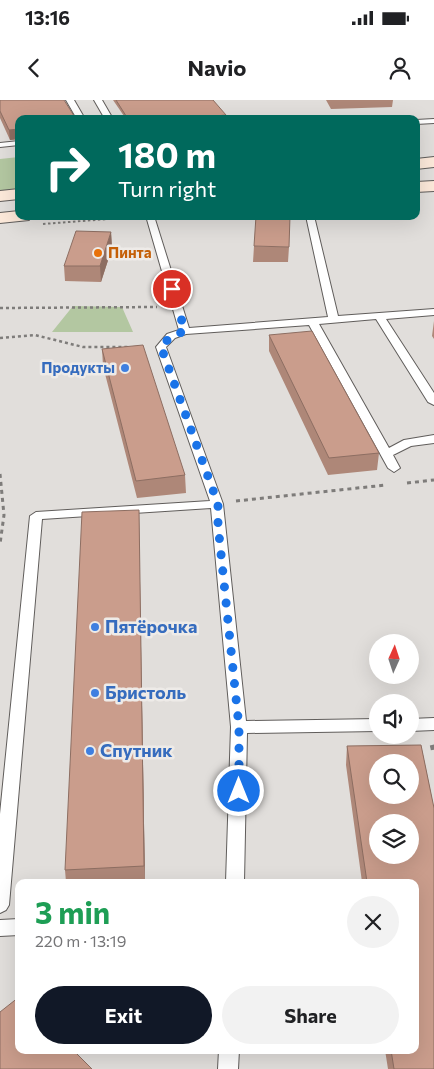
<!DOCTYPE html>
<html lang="en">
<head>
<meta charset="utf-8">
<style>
  :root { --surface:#fff; --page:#f2f2f2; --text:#202124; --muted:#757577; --accent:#111827 }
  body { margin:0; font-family:Commissioner,sans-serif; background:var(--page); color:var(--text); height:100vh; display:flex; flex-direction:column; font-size:19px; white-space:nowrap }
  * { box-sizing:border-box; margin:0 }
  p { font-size:16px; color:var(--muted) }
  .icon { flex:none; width:28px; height:28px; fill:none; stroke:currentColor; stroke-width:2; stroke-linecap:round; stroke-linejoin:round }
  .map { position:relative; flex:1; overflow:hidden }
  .details { position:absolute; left:15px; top:779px; width:404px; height:175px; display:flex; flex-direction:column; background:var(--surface); border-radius:10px; box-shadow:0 5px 20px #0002 }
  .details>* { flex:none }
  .guide { position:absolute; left:15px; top:15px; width:405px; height:105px; border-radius:10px; box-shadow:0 5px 20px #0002; background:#00695c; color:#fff; overflow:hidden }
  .needle { width:32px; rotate:3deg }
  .tools { position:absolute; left:369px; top:534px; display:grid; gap:10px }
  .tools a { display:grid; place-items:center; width:50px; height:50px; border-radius:50%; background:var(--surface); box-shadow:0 5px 20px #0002; font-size:25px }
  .pin { position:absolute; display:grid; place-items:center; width:42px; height:42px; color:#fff; margin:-21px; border:2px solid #fff; border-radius:50%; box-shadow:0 1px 5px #0007 }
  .me { position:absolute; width:55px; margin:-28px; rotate:0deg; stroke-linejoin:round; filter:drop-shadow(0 0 4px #0008) }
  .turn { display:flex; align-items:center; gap:18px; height:105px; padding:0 20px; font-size:22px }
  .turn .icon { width:65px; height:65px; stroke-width:2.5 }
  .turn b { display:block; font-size:35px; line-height:42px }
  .round { display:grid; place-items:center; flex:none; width:52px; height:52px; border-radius:26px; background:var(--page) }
  .head { display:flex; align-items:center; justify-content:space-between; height:85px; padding:0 20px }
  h1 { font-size:30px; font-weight:700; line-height:38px; color:#1e9e55 }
  .cta { display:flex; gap:10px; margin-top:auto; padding:10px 20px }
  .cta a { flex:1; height:58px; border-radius:30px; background:var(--accent); color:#fff; font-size:20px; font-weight:700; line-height:58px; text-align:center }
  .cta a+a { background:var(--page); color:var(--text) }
  .status { display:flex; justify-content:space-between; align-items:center; height:35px; padding:0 25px; background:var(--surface); direction:ltr }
  .status svg { height:14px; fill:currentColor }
  header { display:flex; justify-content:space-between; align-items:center; height:65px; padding:0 20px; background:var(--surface); font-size:22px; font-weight:700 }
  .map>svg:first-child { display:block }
</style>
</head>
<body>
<div class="status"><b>13:16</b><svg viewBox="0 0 49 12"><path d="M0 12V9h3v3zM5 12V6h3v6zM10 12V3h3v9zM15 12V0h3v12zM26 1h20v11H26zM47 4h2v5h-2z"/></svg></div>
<header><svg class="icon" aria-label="back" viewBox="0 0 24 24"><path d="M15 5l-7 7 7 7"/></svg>Navio<svg class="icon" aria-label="person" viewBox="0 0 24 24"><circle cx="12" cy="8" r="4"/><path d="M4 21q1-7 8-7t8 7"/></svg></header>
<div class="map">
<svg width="434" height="969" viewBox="0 0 434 969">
  <rect width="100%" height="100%" fill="#e1dedb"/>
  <path fill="#b3c7a1" d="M19 57V89L0 91V59Z
    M73 206 122 207 133 232H52Z"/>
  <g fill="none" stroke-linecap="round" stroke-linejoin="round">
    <defs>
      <path id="lane" d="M66 0H74L85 19H77Z
        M94 0H102L113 19H105Z
        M434 19V23L416 24V20Z
        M19 41V45L0 47V43Z
        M146 116H154L189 228 328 217 306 116H314L338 216 434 209V215L386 219 434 293V305L428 302 376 219 319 224 389 348 404 340 434 335V343L411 346 393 355 400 368 394 372 388 368 309 225 186 234 175 238 166 247 223 404 246 621 378 619V631L247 633 244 782H226L231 627 211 408 42 419 9 805 6 810 0 813V714L30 416 36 412 210 401 156 247 167 234 179 230Z
        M434 618V630L410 631V619Z
        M19 819V835L0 836V820Z
        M219 950H239L238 969H218Z"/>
      <path id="secondary" d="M434 57V67L416 69V59Z
        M434 81V91L416 92V82Z
        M19 89V99L0 101V91Z
        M19 111V116H32L29 120 0 123V113Z"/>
    </defs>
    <use href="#lane" stroke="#605d5b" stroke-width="2"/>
    <use href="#secondary" stroke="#605d5b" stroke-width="2"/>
    <path stroke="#7e7c7a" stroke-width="2" stroke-dasharray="2.5 2.5" stroke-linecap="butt" d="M43 124 134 117"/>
    <path stroke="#7e7c7a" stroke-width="2.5" stroke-dasharray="3 3" stroke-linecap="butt" d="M0 208 157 207
      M0 238 35 235 83 247H128"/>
    <path stroke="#7e7c7a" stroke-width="3" stroke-dasharray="4 4" stroke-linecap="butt" d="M0 374 4 415 0 444
      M407 383 434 380
      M236 401 386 385"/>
    <path stroke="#7e7c7a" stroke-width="4.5" stroke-dasharray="5 5" stroke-linecap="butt" d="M432 645 434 654"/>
    <use href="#lane" fill="#fff" fill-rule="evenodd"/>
    <use href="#secondary" fill="#fce9da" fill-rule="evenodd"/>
  </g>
  <path fill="#ae8778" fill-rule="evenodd" d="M0 0 19 19V39L10 40 0 18Z
    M113 0H213L226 19H126Z
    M326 0H393L392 7 331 9Z
    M111 132 112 148 101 182 65 181 64 166Z
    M254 146 289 147 288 162H253Z
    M434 221V239L432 236Z
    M269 235 379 353 377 370 328 375 269 251Z
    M102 249 185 375 186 393 137 398 103 266Z
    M139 428 145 782H66L65 770Z
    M421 645 434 708V969H388L385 950H415V782H362L346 665 347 646ZM378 662H410V695H378ZM378 722H410V755H378Z"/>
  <path fill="#8d6e62" d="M226 15V19H183Z
    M19 29V39L10 40 9 30Z
    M111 132 112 148 101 182 100 166Z
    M139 410V428L145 782 144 766Z"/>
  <path fill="#ca9d8c" stroke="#8d6e62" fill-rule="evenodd" d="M0 0H64L76 19H19V29L9 30 0 11Z
    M116 0H213L226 15 183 19H128Z
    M256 116H290L289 147 254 146Z
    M76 131 111 132 100 166H64Z
    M312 231 379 353 329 358 269 235Z
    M143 245 185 375 136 381 102 249Z
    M139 410 144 766 65 770 82 412Z
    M421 645 434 708V969H394L391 950H415V782H367L347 646ZM378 662H410V695H378ZM378 722H410V755H378Z
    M19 897V950H73L92 969H0V912Z"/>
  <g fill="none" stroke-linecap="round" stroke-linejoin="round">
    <path stroke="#1a73e8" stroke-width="9" stroke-dasharray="0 16.2" d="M172 189 185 231 171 236 161 247 218 404V425L239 627V691"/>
  </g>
  <circle fill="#e8710a" stroke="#eeebe8" stroke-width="2" cx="98" cy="153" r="5"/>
  <g fill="#3f7fe0" stroke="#eeebe8" stroke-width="2">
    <circle cx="125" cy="268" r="5"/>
    <circle cx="95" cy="527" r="5"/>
    <circle cx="95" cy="593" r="5"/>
    <circle cx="90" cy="651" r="5"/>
  </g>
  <g text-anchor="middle" stroke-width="5" stroke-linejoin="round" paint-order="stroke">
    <g font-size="15" font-weight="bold" fill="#c56008" stroke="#eeebe8" text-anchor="start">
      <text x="108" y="158">Пинта</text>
    </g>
    <g font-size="15" font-weight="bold" fill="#366cbe" stroke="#eeebe8" text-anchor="end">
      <text x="115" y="273">Продукты</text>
    </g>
    <g font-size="18" font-weight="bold" fill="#366cbe" stroke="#eeebe8" text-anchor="start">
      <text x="105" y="533">Пятёрочка</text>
      <text x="105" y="599">Бристоль</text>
      <text x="100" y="657">Спутник</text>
    </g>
  </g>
</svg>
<div class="tools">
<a><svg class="needle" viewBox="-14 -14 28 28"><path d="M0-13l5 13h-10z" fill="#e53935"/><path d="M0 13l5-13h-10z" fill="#757577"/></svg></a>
<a><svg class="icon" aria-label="sound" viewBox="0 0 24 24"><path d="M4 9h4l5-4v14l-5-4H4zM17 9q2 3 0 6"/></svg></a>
<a><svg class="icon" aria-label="search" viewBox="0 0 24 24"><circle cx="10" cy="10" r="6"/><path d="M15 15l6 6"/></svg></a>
<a><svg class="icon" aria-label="layers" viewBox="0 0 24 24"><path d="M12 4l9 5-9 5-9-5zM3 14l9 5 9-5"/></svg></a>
</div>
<div class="pin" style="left:172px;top:189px;background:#d93025"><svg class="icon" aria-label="arrive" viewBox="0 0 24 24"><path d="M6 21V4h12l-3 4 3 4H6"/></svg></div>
<svg class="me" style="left:239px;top:691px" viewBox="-20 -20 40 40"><circle r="17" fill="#1a73e8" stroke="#fff" stroke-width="3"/><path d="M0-11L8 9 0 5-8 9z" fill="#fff"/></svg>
<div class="guide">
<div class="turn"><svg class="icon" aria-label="right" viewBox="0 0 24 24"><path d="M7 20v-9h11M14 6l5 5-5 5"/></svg><div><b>180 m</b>Turn right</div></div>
</div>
<section class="details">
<div class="head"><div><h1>3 min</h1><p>220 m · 13:19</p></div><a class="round"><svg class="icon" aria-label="close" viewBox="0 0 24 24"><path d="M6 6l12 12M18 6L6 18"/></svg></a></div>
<div class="cta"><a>Exit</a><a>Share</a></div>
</section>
</div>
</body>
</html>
